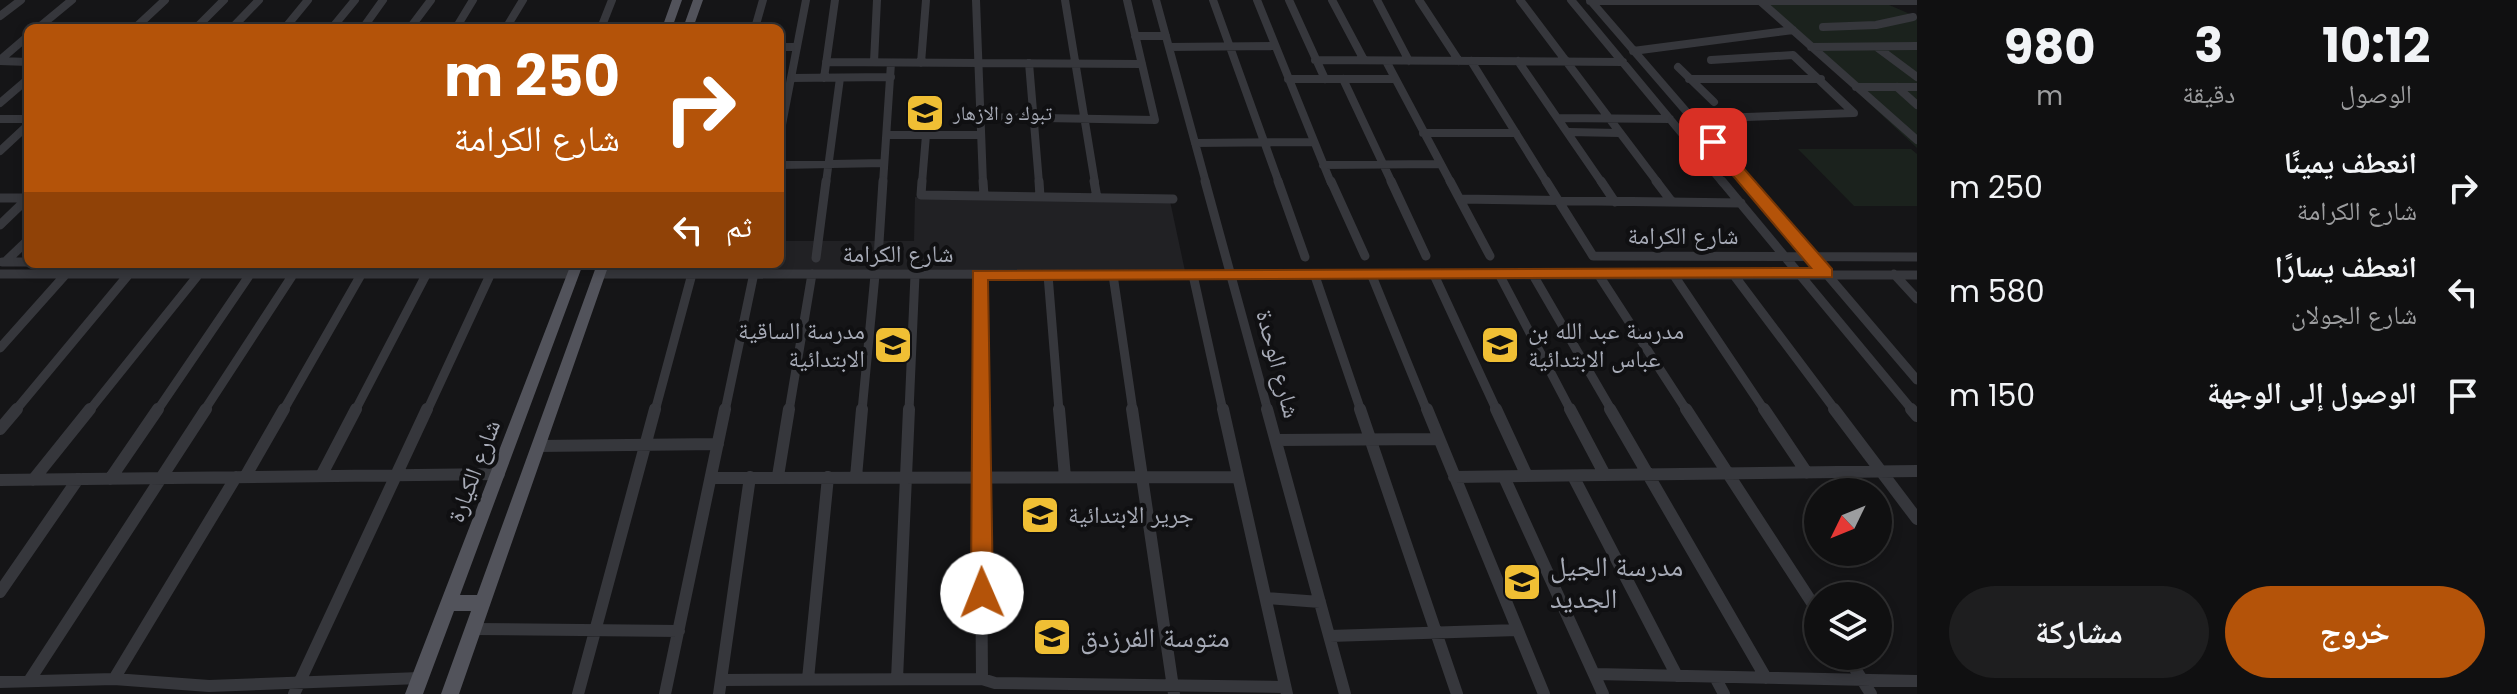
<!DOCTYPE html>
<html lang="ar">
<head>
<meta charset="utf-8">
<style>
  :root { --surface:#101011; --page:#1e1e1f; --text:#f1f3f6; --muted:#9c9d9f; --line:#303031; --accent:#b45309 }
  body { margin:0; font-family:Poppins,"Noto Naskh Arabic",sans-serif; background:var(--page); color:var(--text); direction:rtl; height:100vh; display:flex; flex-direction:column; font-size:30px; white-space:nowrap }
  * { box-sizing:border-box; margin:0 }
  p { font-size:26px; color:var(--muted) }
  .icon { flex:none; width:44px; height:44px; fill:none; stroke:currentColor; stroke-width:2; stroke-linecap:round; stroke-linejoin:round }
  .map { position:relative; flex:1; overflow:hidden; direction:ltr }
  .drawer { display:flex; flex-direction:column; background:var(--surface); width:600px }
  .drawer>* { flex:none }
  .top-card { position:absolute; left:24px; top:24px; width:760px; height:244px; border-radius:12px; box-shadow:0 4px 12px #0003,0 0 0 2px var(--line); direction:rtl; background:#b45309; color:#fff; overflow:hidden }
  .needle { width:52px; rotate:227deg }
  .fabs { position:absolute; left:1804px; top:478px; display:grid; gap:16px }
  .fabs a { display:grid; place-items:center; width:88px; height:88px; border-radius:50%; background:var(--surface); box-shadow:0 4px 12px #0003,0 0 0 2px var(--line); font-size:40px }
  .pin { position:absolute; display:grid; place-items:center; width:68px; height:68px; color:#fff; margin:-34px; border-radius:16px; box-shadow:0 4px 12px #0006 }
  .me { position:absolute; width:88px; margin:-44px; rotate:359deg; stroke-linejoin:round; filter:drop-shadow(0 0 6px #0008) }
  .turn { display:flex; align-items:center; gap:28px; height:168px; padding:0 32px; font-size:36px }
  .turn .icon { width:104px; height:104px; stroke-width:2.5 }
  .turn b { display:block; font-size:56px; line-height:68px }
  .then { display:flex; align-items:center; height:76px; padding:0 32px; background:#0003; gap:16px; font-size:30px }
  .eta { display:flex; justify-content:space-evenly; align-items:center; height:136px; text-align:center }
  .eta b { font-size:48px; font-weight:700; line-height:56px }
  .button { display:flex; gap:16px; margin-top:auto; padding:16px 32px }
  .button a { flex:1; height:92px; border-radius:48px; background:var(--accent); color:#fff; font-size:32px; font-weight:700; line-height:92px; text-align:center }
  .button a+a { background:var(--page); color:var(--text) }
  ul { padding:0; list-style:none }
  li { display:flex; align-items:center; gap:24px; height:104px; padding:0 32px }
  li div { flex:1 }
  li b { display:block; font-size:30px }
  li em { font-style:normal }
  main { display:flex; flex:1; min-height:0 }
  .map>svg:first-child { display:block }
</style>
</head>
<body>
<main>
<section class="drawer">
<div class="eta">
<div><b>10:12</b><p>الوصول</p></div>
<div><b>3</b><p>دقيقة</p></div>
<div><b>980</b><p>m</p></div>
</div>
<ul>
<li><svg class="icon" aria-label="right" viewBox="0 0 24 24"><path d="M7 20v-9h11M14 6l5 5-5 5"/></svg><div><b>انعطف يمينًا</b><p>شارع الكرامة</p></div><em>250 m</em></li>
<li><svg class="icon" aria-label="left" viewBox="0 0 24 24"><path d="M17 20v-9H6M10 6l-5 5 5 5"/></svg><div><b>انعطف يسارًا</b><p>شارع الجولان</p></div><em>580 m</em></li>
<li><svg class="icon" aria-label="arrive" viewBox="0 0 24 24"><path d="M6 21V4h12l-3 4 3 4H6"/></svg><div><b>الوصول إلى الوجهة</b></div><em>150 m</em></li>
</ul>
<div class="button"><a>خروج</a><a>مشاركة</a></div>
</section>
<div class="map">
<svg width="1917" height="694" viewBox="0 0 1917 694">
  <rect width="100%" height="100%" fill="#151517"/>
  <path fill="#212124" d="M915 197 1170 201 1185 271H637L639 264H780V241H914Z"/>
  <path fill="#1b221d" d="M1760 1H1880L1917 17V148Z
    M1798 149H1911L1917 154V206H1854Z"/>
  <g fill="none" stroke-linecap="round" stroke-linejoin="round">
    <path stroke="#36373c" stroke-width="8" d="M976 0 983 183
      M1065 0 1095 183
      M1156 0 1206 183
      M1213 0 1279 183
      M1257 0 1331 183
      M1289 0 1325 79
      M1332 0 1364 60
      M1377 0 1409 61
      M1419 0 1459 61
      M1520 0 1658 183
      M1571 0 1723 183
      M1590 0 1748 183
      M1590 1H1917
      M1760 1 1917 140
      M0 16 21 0
      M1823 27 1876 25 1913 17
      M38 28 72 0
      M135 28 165 0
      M196 28 224 0
      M232 28 259 0
      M285 28 308 0
      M332 28 355 0
      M363 28 383 0
      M410 28 431 0
      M456 28 473 0
      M506 28 523 0
      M601 28 612 0
      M755 28 763 0
      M1135 36H1166
      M780 47H797
      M1169 47 1275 46
      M1811 47 1917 46
      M1878 48 1917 77
      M1633 51 1793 30
      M0 60 28 36
      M1315 60 1623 62
      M0 61 28 62
      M1386 61 1451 183
      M1471 61 1547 183
      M1518 61 1602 183
      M826 62 1142 64
      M874 62 877 0
      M921 63 926 0
      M1029 63 1039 183
      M1678 67 1714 102
      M791 78 891 77
      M824 78 835 0
      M1288 79H1395
      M1343 79 1392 183
      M1689 79H1821
      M1856 87H1917
      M1897 87 1917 105
      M0 103 28 79
      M981 117 1155 120 1127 0
      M1558 118 1670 119
      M0 119H28
      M1693 119 1854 113 1793 55 1711 60
      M1569 132 1619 133
      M1423 133H1516
      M780 135 806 0
      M887 135H981
      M1195 143 1313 142
      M0 151 28 125
      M780 165 884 163
      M1323 165 1439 164
      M826 183 840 78
      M883 183 891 63
      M922 183 926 135"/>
    <path stroke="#36373c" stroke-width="9" d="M922 181 921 195 1173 199
      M983 181 984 196
      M1039 181 1040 197
      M1094 181 1097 198
      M1205 181 1268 411
      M1278 181 1305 257
      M1331 181 1365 256
      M1391 181 1426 256
      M1450 181 1490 256
      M1546 181 1593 256 1917 257
      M1601 181 1615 202
      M1656 181 1672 202
      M1722 181 1913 411
      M1746 181 1813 259
      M0 198H28
      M1460 199 1741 203
      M0 225 28 198
      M816 258 826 181
      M878 258 883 181
      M2 262H28
      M5 262 28 240
      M1824 271 1917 380
      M0 274H574
      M599 274 1917 275
      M1598 274 1687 411
      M1673 274 1765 411
      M1733 274 1836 411
      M1894 274 1917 299
      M979 275 980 411
      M1048 275 1059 411
      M1113 275 1133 411
      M1193 275 1223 411
      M1533 275 1612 411
      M1315 276 1361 411
      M1372 276 1427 411
      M1500 276 1571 411
      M1435 277 1497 411
      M0 348 66 274
      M15 411 129 274
      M89 411 199 274
      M157 411 251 273
      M204 411 294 273
      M283 411 362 273
      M355 411 427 273
      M427 411 491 273
      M655 411 692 274
      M725 411 754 273
      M789 411 812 274
      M862 411 875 275
      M909 411 915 275"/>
    <path stroke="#36373c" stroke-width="12" d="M980 409 982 679
      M1059 409 1065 477
      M1132 409 1174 694
      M1223 409 1287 694
      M1267 409 1345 694
      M1360 409 1457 694
      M1427 409 1544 694
      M1496 409 1527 476
      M1570 409 1605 475
      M1610 409 1766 678
      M1686 409 1818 612
      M1764 409 1807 473
      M1834 409 1917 519
      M1911 409 1917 416
      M0 429 17 409
      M1276 440 1439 439
      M538 446 718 444
      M321 476 356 409
      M778 476 789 409
      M1573 476 1677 676
      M245 477 284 409
      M856 477 862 409
      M1454 477 1917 471
      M1504 477 1603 694
      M711 478 1238 477
      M110 479 158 409
      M0 480 499 474
      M33 480 90 409
      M0 592 78 479
      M1266 598 1320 602
      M474 629 679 631
      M1330 636 1517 630
      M1847 656 1871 694
      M1595 674 1917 681
      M1715 677 1724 694
      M114 679 236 477
      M808 679 828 477
      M897 679 909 409
      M722 680 982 679 995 683 1285 687
      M29 681 206 409
      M0 682 114 679 209 686 420 678
      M294 694 427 409
      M578 694 655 409
      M665 694 725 409
      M719 694 750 477"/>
    <path fill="#52535b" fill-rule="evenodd" d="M672 0H682L672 28H662Z
      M693 0H703L693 28H683Z
      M571 264H583L460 595H477L597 264H609L459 694H441L471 611H454L423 694H405Z"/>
  </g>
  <path fill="#b45309" stroke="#753606" stroke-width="2" d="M1707 139H1718L1832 269V277L988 280 993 593 990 600 982 602 974 600 971 593 973 271 1811 268 1707 145Z"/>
  <defs>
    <symbol id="school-square" viewBox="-11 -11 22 22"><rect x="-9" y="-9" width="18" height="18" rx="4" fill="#f0bf34" stroke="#101012"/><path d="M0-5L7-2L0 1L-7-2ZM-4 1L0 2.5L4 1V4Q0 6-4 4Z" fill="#111"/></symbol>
  </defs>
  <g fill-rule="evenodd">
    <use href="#school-square" x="903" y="91" width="44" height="44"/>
    <use href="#school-square" x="871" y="323" width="44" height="44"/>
    <use href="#school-square" x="1478" y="323" width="44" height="44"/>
    <use href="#school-square" x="1018" y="493" width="44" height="44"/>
    <use href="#school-square" x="1500" y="560" width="44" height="44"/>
    <use href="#school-square" x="1030" y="615" width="44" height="44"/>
  </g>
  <g text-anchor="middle" stroke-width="8" stroke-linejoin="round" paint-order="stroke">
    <g font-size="20" fill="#a7abb7" stroke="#101012" text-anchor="start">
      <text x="953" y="120">تبوك و الازهار</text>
    </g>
    <g font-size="24" fill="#a7abb7" stroke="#101012">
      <text x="1683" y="244">شارع الكرامة</text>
      <text x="898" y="262">شارع الكرامة</text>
      <text transform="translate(1278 364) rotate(75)" y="8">شارع الوحدة</text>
      <text transform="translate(474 471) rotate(-69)" y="8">شارع الكيارة</text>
    </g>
    <g font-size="24" fill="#a7abb7" stroke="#101012" text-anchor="start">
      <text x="865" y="339" text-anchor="end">مدرسة الساقية<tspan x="865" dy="28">الابتدائية</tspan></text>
      <text x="1528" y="339">مدرسة عبد الله بن<tspan x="1528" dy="28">عباس الابتدائية</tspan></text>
      <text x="1068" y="523">جرير الابتدائية</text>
    </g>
    <g font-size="28" fill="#a7abb7" stroke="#101012" text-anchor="start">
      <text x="1550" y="576">مدرسة الجيل<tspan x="1550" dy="32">الجديد</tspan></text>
      <text x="1080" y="647">متوسة الفرزدق</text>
    </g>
  </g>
</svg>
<div class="fabs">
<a><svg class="needle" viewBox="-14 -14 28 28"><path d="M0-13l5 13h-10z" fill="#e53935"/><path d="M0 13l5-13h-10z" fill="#9c9d9f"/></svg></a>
<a><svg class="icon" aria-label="layers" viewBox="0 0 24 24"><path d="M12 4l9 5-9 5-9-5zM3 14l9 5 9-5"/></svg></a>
</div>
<div class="pin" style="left:1713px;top:142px;background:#d93025"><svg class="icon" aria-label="arrive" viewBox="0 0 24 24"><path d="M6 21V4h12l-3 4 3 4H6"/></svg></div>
<svg class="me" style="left:982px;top:593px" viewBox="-20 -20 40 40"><circle r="19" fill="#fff"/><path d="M0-13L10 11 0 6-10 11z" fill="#b45309"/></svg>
<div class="top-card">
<div class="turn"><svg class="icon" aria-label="right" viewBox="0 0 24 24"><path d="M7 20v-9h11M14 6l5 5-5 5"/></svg><div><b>250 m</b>شارع الكرامة</div></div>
<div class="then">ثم<svg class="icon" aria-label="left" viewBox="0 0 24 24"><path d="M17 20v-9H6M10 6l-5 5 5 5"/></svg></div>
</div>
</div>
</main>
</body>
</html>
